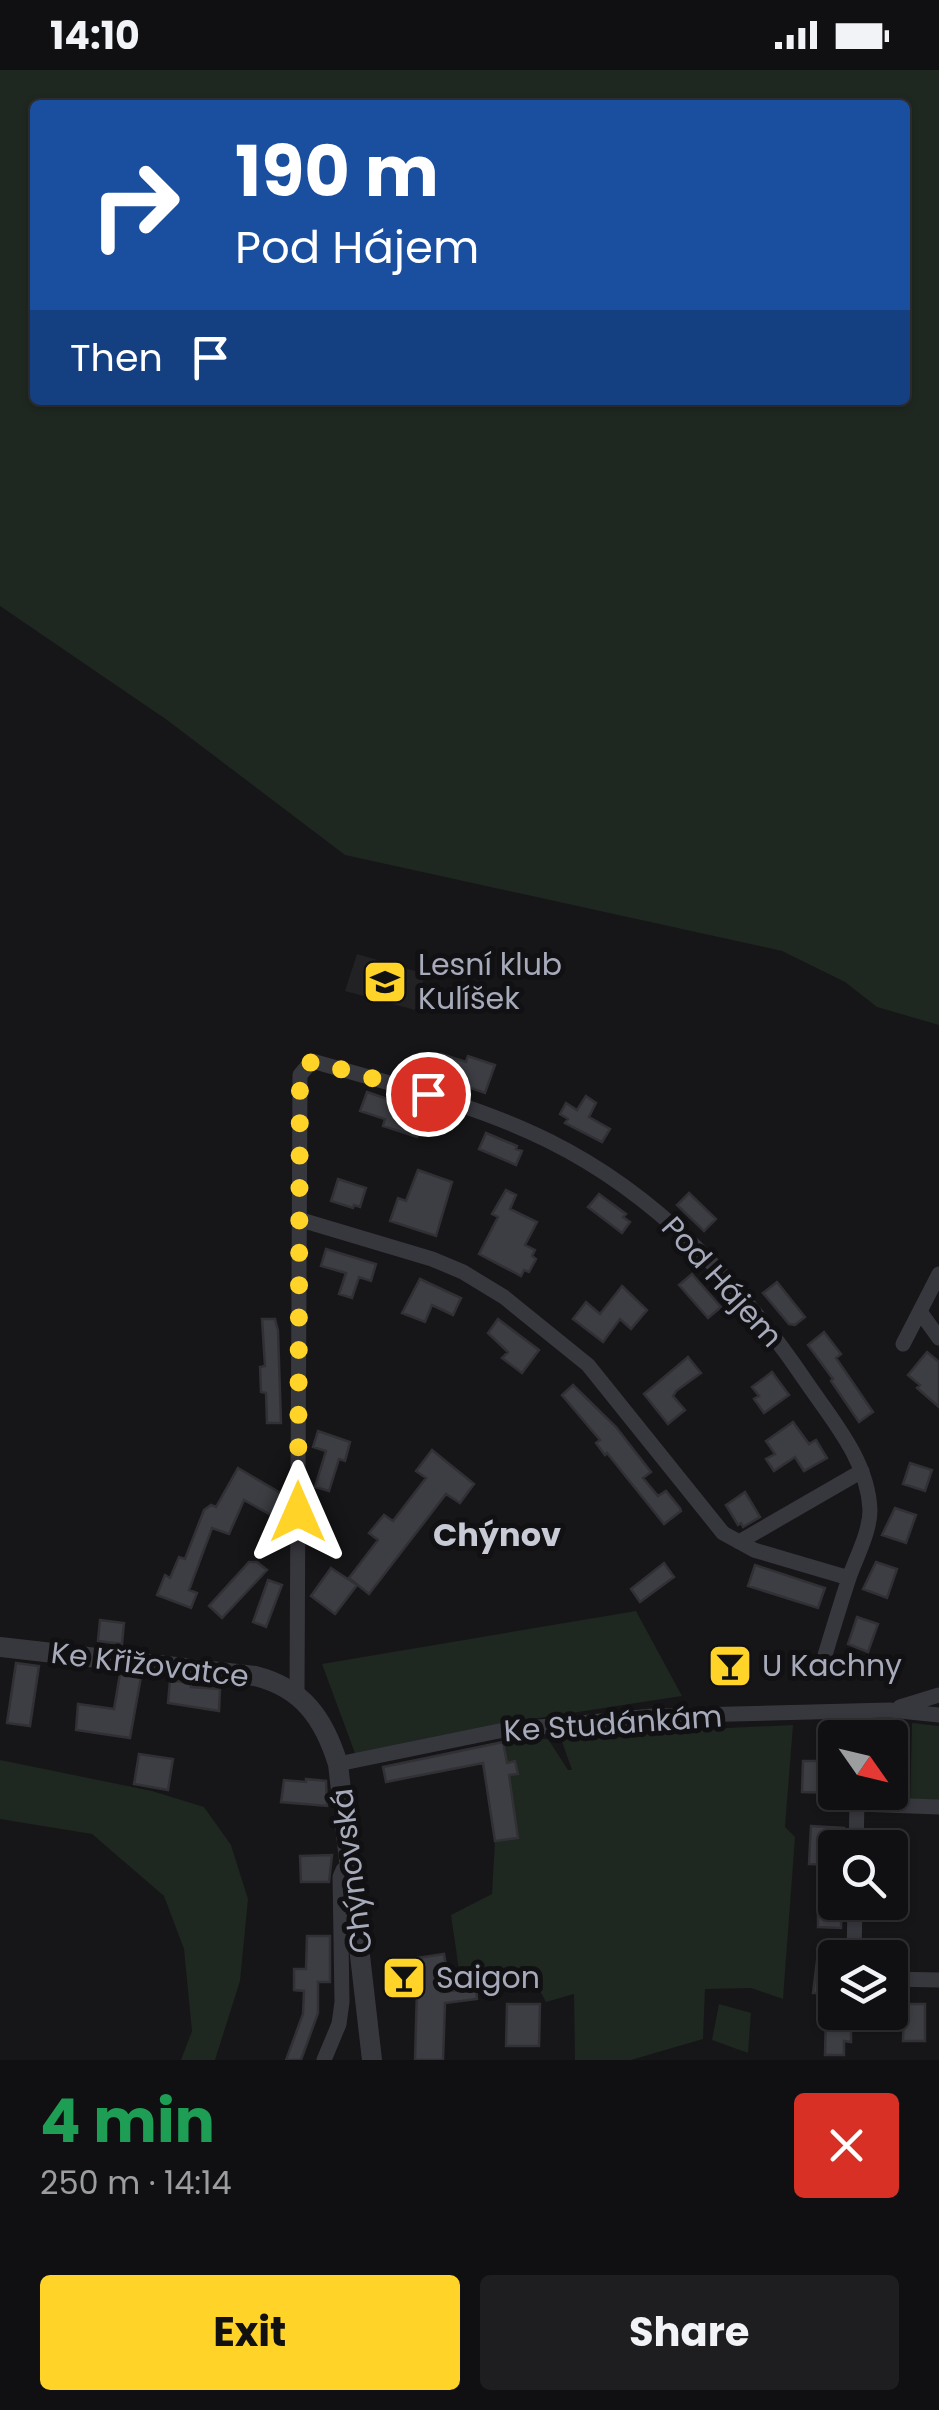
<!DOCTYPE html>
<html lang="en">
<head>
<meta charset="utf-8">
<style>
  :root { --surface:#101012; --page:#1e1e20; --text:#f1f3f6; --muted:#9c9d9f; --line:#303032; --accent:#ffd327 }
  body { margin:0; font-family:Poppins,sans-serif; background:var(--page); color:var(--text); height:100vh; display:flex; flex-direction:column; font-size:38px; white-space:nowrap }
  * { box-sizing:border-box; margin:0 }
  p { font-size:32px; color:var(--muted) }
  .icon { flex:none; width:55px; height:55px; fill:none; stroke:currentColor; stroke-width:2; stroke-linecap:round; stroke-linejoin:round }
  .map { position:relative; height:1990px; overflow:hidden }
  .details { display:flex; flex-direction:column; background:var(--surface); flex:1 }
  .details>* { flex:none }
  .guide { position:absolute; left:30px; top:30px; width:880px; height:305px; border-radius:10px; box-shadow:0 2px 8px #0004,0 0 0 2px var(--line); background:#1a4fa0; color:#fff; overflow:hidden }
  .needle { width:65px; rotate:124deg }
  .buttons { position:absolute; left:818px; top:1650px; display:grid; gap:20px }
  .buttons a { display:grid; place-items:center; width:90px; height:90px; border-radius:10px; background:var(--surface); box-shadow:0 2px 8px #0004,0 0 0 2px var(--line); font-size:50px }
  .pin { position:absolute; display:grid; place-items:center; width:85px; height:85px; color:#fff; margin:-42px; border:5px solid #fff; border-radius:50%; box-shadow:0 2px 10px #0007 }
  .me { position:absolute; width:110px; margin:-55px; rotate:0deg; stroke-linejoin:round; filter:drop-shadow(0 0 8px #0008) }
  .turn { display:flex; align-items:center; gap:35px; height:210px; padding:0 40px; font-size:45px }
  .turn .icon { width:130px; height:130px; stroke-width:2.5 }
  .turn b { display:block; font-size:70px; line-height:85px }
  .then { display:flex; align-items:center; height:95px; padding:0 40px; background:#0003; gap:20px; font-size:38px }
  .round { display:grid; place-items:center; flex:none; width:105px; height:105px; border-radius:10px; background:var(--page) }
  .headline { display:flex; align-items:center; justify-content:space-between; height:170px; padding:0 40px }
  h1 { font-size:60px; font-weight:700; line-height:75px; color:#1e9e55 }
  .primary-button { display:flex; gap:20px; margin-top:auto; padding:20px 40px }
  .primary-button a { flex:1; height:115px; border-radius:10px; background:var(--accent); color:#111; font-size:40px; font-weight:700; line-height:115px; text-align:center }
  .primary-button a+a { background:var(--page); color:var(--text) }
  .status { display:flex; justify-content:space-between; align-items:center; height:70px; padding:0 50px; background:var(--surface); direction:ltr }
  .status svg { height:28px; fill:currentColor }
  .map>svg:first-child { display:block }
</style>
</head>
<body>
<div class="status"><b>14:10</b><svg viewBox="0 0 49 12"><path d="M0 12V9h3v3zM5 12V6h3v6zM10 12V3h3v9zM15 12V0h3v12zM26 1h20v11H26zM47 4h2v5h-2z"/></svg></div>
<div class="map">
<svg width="939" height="1990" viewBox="0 0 939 1990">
  <rect width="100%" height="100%" fill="#161618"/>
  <path fill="#222225" d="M357 884 425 904 415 940 345 921Z"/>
  <path fill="#1e2720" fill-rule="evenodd" d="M0 0H939V955L877 937 845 912 782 881 345 785 167 650 0 536ZM35 35H905V330H35Z
    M636 1541 682 1626 500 1654 356 1686 322 1594Z
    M912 1653 939 1656V1737L910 1736Z
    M793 1655 785 1757 795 1767 783 1929 751 1918 705 1919 703 1969 631 1990H575L574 1924 546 1932 530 1902 459 1900 451 1845 492 1824 495 1771 518 1768 509 1705 517 1703 515 1691 507 1693 502 1669H548L568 1700H572L560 1666Z
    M0 1690 152 1721 204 1737 231 1775 248 1829 240 1911 215 1990H181L192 1961 184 1879 164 1826 92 1764 0 1749Z
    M719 1934 751 1943 748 1983 712 1970Z"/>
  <path fill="#3d3e43" stroke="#313035" stroke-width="2.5" d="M441 984 466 992 468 986 495 995 485 1023 434 1005Z
    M367 1022 425 1042 417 1067 383 1056 385 1049 360 1041Z
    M586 1026 596 1033 589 1047 610 1059 602 1072 565 1053 568 1049 560 1044 566 1033 577 1040Z
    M486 1063 517 1076 516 1079 522 1081 516 1095 479 1079Z
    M418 1100 452 1112 436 1166 390 1151 398 1128 406 1131Z
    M338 1109 366 1118 360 1137 354 1135 353 1138 331 1131Z
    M506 1120 516 1125 510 1139 537 1152 525 1175 535 1180 532 1186 536 1189 529 1202 524 1200 521 1206 479 1184 498 1147 492 1144Z
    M689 1123 716 1149 704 1161 677 1135Z
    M599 1124 626 1144 623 1147 630 1152 622 1163 588 1137Z
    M326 1179 376 1194 371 1211 359 1207 352 1228 339 1224 346 1203 321 1196Z
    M692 1204 721 1237 708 1248 679 1215Z
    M420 1209 461 1228 453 1245 432 1235 425 1252 402 1243Z
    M777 1212 805 1247 795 1255 789 1254 763 1223Z
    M622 1216 647 1240 631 1259 620 1249 603 1272 573 1249 586 1232 600 1244Z
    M262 1249H275L278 1261 281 1353H267L266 1323 261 1322 260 1297 265 1296Z
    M498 1249 539 1280 522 1303 502 1288 508 1282 488 1263Z
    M824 1262 841 1284 836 1288 873 1342 859 1352 831 1311 833 1309 808 1275Z
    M927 1282 939 1292V1337L917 1318 920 1315 908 1305Z
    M688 1287 701 1303 676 1321 673 1326 685 1340 668 1354 644 1324Z
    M772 1302 789 1325 764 1343 754 1329 759 1326 752 1317Z
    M573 1315 616 1357 651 1402 643 1408 658 1426 666 1421 680 1438 681 1441 664 1454 607 1383 605 1385 596 1373 600 1370 562 1325Z
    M793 1352 809 1374 816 1370 827 1388 804 1401 795 1387 774 1401 766 1389 775 1384 766 1371Z
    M318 1361 350 1372 345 1391 339 1389 329 1421 315 1417 326 1381 313 1377Z
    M432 1380 474 1414 460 1433 446 1424 369 1524 349 1508 378 1470 369 1463 384 1445 393 1451 426 1408 416 1401Z
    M910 1393 932 1400 925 1421 903 1414Z
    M238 1398 282 1424 271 1445 244 1430 229 1464 212 1458 189 1520 197 1523 191 1538 157 1525 165 1505 170 1508 179 1487 185 1489 204 1440 211 1435 216 1437Z
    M745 1422 760 1447 743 1457 741 1453 738 1455 726 1435Z
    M895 1438 916 1445 906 1473 882 1465Z
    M249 1492H257L267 1500 222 1548 209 1536Z
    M876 1492 897 1499 887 1528 863 1519Z
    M664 1493 674 1507 640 1532 631 1519Z
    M755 1495 825 1518 818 1538 748 1516Z
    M331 1498 357 1515 335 1544 311 1526Z
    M268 1510 282 1515 266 1557 253 1552Z
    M857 1547 878 1554 868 1582 848 1574Z
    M100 1550 124 1553 122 1574 98 1571Z
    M731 1583 749 1590 742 1613 711 1603 718 1584 730 1588Z
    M16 1593 39 1596 30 1656 7 1653Z
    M120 1604 141 1607 130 1668 76 1660 78 1634 114 1639Z
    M170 1610 191 1613V1617L220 1619 219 1641 168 1633Z
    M503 1672 507 1693 515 1691 518 1704 509 1705 518 1768 495 1771 483 1693 386 1712 383 1697Z
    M818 1681H835V1723L802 1722 803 1691H818Z
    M139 1684 173 1689 168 1720 134 1714Z
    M306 1709 326 1711 327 1736 281 1732 284 1710 306 1712Z
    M811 1756 844 1758 843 1778H835V1795L809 1794Z
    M332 1785 329 1812H301L300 1786Z
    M818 1828H835V1832H842L841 1858 818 1857Z
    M307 1866H330V1912H318V1943L301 1990H286L303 1944 304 1921 294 1920V1899H306Z
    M818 1883H835V1923H813Z
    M444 1884 446 1896 437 1898 441 1922 476 1918 477 1929 445 1933 443 1990H415L417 1919 402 1922 397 1891Z
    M507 1934H540L539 1976H506Z
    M904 1934H925V1971H903Z
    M826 1942 844 1943 843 1957H851V1972L844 1971V1985H825Z"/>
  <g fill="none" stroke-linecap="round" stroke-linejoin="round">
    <path stroke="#37373e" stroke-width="15" d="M298 1149 432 1189 463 1202 504 1227 588 1295 723 1463 754 1480 849 1508
      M921 1243 939 1268
      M903 1274 939 1204
      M739 1472 862 1401
      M297 1624 300 1005 312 991C389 1013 477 1035 549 1071 658 1125 740 1214 807 1313 833 1351 868 1391 870 1440 870 1461 857 1486 850 1505 841 1532 833 1559 825 1585
      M900 1637 939 1625
      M338 1694 499 1661 652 1646 890 1640 939 1645
      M856 1778 857 1734 939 1737
      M854 1888 855 1832
      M890 1909 939 1910
      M324 1990 339 1954 342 1932 340 1807 343 1800 351 1794"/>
    <path stroke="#37373e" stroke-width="20" d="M0 1577 255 1606C303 1618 324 1649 338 1694L372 1990"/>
  </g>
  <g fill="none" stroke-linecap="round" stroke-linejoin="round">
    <path stroke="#ffd327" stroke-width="18" stroke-dasharray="0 32.4" d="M298 1442 300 1004 312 991 428 1024"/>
  </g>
  <defs>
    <symbol id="school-square" viewBox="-11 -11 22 22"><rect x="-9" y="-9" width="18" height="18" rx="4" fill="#ffd327" stroke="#111113"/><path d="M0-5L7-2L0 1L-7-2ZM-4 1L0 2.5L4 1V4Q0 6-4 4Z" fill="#111"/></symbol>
    <symbol id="bar-square" viewBox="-11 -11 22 22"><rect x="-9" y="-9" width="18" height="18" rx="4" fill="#ffd327" stroke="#111113"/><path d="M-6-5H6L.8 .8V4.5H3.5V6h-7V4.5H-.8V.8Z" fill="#111"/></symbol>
  </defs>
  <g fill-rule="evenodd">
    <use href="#school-square" x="360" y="887" width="50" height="50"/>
    <use href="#bar-square" x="705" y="1571" width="50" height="50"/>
    <use href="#bar-square" x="379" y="1883" width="50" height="50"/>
  </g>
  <g text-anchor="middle" stroke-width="10" stroke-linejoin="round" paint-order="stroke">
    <g font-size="30" fill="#a7aaba" stroke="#111113" text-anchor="start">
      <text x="418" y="905">Lesní klub<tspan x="418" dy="34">Kulíšek</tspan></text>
      <text x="762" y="1606">U Kachny</text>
      <text x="436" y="1918">Saigon</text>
    </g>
    <g font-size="30" fill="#a7aaba" stroke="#111113">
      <text transform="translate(722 1212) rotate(48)" y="10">Pod Hájem</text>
      <text transform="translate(150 1595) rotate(7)" y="10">Ke Křižovatce</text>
      <text transform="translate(613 1654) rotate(-4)" y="10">Ke Studánkám</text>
      <text transform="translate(352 1801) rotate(-97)" y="10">Chýnovská</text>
    </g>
    <g font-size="32" font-weight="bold" fill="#c8cad5" stroke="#111113">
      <text x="497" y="1476">Chýnov</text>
    </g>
  </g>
</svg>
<div class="buttons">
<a><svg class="needle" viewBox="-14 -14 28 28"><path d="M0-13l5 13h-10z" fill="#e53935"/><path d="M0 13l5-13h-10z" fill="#9c9d9f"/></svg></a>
<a><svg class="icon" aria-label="search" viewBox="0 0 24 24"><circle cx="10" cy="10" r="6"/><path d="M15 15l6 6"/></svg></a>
<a><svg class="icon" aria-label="layers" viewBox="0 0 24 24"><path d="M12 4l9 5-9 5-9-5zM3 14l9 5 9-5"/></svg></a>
</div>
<div class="pin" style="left:428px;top:1024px;background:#d93025"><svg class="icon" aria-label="arrive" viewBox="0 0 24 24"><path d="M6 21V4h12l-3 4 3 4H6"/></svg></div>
<svg class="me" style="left:298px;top:1442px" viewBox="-20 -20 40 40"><path d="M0-17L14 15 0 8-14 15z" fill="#ffd327" stroke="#fff" stroke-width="4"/></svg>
<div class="guide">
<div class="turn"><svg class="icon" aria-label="right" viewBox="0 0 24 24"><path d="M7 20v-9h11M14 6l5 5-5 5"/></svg><div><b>190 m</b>Pod Hájem</div></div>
<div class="then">Then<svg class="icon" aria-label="arrive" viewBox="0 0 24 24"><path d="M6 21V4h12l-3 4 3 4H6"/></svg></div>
</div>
</div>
<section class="details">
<div class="headline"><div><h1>4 min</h1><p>250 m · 14:14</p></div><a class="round" style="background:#d93025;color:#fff"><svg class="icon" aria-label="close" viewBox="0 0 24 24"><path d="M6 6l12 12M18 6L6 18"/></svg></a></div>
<div class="primary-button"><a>Exit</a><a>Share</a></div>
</section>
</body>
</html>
